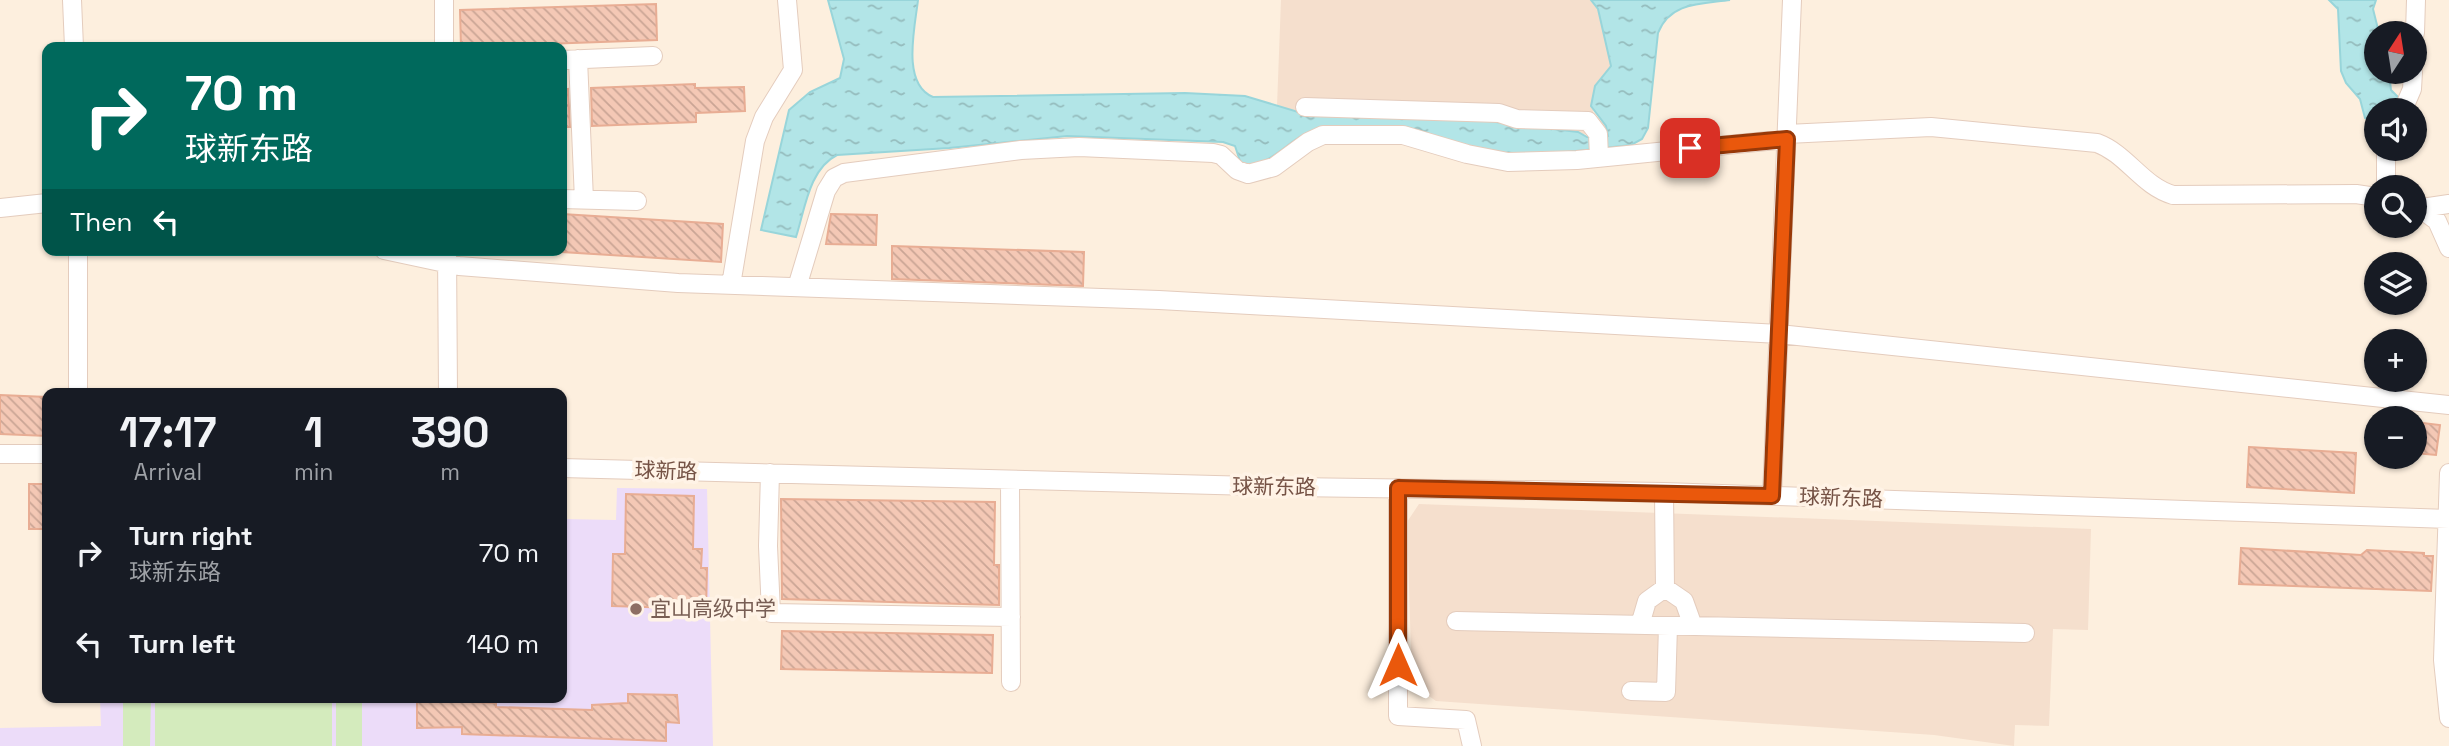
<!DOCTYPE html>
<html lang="en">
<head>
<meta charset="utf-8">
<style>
  :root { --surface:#171b24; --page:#20242c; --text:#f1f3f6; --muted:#9ea1a6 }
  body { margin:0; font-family:"Space Grotesk","Noto Sans SC",sans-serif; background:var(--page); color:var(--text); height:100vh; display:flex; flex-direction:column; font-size:26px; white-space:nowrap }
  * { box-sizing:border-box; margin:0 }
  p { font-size:23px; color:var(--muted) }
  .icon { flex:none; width:38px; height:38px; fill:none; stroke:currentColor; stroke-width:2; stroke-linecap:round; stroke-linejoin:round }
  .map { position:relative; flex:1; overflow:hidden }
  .panel { position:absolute; left:42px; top:388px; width:525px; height:315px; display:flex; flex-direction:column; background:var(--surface); border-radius:14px; box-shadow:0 2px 5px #0004 }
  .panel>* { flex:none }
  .guide { position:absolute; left:42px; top:42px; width:525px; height:214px; border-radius:14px; box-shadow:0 2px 5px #0004; background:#00695c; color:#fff; overflow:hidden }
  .needle { width:46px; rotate:12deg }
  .buttons { position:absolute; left:2364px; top:21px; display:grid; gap:14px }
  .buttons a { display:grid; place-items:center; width:63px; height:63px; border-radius:50%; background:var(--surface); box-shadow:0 2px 5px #0004; font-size:35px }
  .pin { position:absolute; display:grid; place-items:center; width:60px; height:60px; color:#fff; margin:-30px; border-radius:14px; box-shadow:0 4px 10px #0006 }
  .me { position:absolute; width:77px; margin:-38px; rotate:0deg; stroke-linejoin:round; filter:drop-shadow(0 0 5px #0008) }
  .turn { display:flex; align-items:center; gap:24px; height:147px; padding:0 28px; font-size:32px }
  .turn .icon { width:91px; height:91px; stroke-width:2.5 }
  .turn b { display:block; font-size:49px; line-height:60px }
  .then { display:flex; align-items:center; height:66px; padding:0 28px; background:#0003; gap:14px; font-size:26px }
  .eta { display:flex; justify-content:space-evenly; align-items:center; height:119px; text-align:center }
  .eta b { font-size:42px; font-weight:700; line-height:49px }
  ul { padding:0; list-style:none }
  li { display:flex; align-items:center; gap:21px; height:91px; padding:0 28px }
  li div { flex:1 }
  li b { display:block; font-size:26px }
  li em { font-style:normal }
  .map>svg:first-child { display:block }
</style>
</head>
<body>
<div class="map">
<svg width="2449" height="746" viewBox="0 0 2449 746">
  <defs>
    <pattern id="water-ripples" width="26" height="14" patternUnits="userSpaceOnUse" patternTransform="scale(1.75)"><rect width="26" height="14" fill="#b2e5e7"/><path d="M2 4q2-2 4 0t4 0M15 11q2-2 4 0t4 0" fill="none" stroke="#95bcbd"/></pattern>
    <pattern id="building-back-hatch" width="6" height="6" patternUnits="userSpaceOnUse" patternTransform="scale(1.75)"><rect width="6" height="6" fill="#f4c8b5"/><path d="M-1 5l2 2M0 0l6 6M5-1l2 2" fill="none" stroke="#caa595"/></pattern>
  </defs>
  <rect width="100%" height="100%" fill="#fdefde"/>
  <path fill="#f5dfcd" d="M1281 0H1591L1598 8 1611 66 1595 86 1593 112 1606 126 1609 136 1308 115 1277 106Z
    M1419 504 2091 529 2088 630 2053 629 2049 726 2015 725 2014 746 1934 735 1436 701 1412 684 1407 522Z"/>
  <path fill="#ecdcf9" d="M617 488 707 489 713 746H0V728L101 726 100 698H562V519L616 520Z"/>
  <path fill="#d4ebbd" d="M123 698H151L150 746H123Z
    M155 698H332V746H155Z
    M336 698H362V746H336Z"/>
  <path fill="url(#water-ripples)" stroke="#98d5da" stroke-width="2" d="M828 0H918C915 27 901 84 933 97L1185 93 1245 96 1308 115 1463 118 1578 132 1587 137 1608 136 1606 126 1591 106 1595 86 1611 66 1598 9 1591 0H1730C1701 4 1670 2 1658 33L1648 128 1642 139 1631 145 1522 157 1319 129C1289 135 1272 170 1241 164L1235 146 1223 142 1067 136 949 148 837 155C809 169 805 209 796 237L761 230 789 110 810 92 840 78 844 59Z
    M2329 0H2376L2373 9 2379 33 2376 72H2389L2391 90 2400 99 2396 110H2376V122L2365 118 2360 99 2346 83 2341 71 2338 9Z"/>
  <path fill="url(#building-back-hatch)" stroke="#e8ad94" stroke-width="2" d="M656 4 657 40 461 47 460 10Z
    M695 84V88L744 87 745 111 696 113V122L592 126 591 88Z
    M568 89 570 127H564L562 90Z
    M562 214 723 224 721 262 562 252Z
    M831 214 877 215 876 245 826 244Z
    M892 246 1084 252 1083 286 892 279Z
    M0 395 47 397V436L0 434Z
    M2415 422 2440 425 2436 455 2415 453Z
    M2249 447 2356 453 2354 493 2247 487Z
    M29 484H47V529H29Z
    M626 494 694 496 693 549H702L701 568H707L706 612H678V608L612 606 613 554H625Z
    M781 499 995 502 994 565H999V605L782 599Z
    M2241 548 2361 555 2367 550 2424 553V556H2433L2431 591 2239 584Z
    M782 631 993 635 992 673 781 669Z
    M628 694 677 695 679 723 666 722V741L462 734V727L417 728V698H469V702L496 703V707L592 710V705L628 703Z"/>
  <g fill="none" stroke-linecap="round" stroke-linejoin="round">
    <defs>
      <path id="minor" d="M72 0 74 47
        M444 0V47
        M2415 33 2416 0
        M578 59 584 200
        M562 60 653 56
        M1305 107 1499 113 1517 119 1588 121 1598 134 1599 156
        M2403 110 2412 89 2413 72
        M1787 134 1931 127 2097 143C2127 154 2142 186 2173 195L2356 194 2376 197
        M2386 149V187
        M562 199 637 201
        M2415 205 2437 221 2449 248
        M0 208 47 203
        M2422 208 2449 204
        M78 250V394
        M384 250 459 266 678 283 1159 300 1779 334 2449 405
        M447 250 448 394
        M731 285 755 141 764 117 793 70 787 0
        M797 287 826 191 834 178 844 173 1021 150 1079 147 1213 153 1221 155 1237 170 1248 174 1274 167 1308 142 1323 135H1403L1467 154 1508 162 1577 160 1787 139
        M0 454H47
        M562 468 1292 487 1664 492 2449 519
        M770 473 768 546 771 613 1011 617
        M2449 473 2443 660 2449 718
        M1010 480 1011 682
        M1398 488V716L1466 720 1472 746
        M1664 492 1665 588
        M1772 496 1792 0
        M1665 588 1684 601 1693 626
        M1456 621 2025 633
        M1640 625 1647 601 1665 588
        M1631 691 1666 692 1668 626"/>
    </defs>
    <use href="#minor" stroke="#e4ccbd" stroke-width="20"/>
    <use href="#minor" stroke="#fff" stroke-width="18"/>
  </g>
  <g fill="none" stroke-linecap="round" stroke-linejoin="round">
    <defs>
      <path id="route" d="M1398 665V488L1772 496 1787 139 1690 148"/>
    </defs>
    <use href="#route" stroke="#983908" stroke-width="18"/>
    <use href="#route" stroke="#ea580c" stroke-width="12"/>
  </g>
  <circle fill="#8d6e63" stroke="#fff3e6" stroke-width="2.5" cx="636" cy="609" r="7"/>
  <g text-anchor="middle" stroke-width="7" stroke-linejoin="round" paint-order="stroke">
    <g font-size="21" fill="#755245" stroke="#fff3e6">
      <text transform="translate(666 471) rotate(2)" y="7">球新路</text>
      <text transform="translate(1274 487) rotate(1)" y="7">球新东路</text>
      <text transform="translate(1841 498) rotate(2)" y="7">球新东路</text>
    </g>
    <g font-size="21" fill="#785e54" stroke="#fff3e6" text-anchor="start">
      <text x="650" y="616">宜山高级中学</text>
    </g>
  </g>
</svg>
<div class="buttons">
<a><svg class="needle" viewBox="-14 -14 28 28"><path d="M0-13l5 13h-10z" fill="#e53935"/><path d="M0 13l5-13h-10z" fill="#9ea1a6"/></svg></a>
<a><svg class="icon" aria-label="sound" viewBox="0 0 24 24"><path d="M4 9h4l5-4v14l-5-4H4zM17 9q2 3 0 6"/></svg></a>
<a><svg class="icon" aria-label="search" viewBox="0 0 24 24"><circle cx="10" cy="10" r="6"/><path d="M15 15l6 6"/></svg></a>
<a><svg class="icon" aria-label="layers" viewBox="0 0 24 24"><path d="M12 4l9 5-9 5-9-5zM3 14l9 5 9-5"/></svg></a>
<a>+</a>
<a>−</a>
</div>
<div class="pin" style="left:1690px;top:148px;background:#d93025"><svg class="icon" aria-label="arrive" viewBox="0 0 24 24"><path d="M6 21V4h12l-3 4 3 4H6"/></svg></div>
<svg class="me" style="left:1398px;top:665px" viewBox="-20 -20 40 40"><path d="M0-17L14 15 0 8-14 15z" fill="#ea580c" stroke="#fff" stroke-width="4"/></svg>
<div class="guide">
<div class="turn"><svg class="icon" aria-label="right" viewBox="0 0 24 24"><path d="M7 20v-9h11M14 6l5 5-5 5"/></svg><div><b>70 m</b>球新东路</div></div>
<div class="then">Then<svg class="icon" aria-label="left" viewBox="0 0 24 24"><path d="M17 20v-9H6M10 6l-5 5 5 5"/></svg></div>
</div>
<section class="panel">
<div class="eta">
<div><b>17:17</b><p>Arrival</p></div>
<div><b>1</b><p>min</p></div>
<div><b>390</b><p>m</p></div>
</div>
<ul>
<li><svg class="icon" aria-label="right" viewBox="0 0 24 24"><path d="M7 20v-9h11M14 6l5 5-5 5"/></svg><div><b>Turn right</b><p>球新东路</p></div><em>70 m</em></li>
<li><svg class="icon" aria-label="left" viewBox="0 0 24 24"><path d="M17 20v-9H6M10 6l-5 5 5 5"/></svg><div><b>Turn left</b></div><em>140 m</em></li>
</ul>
</section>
</div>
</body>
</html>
